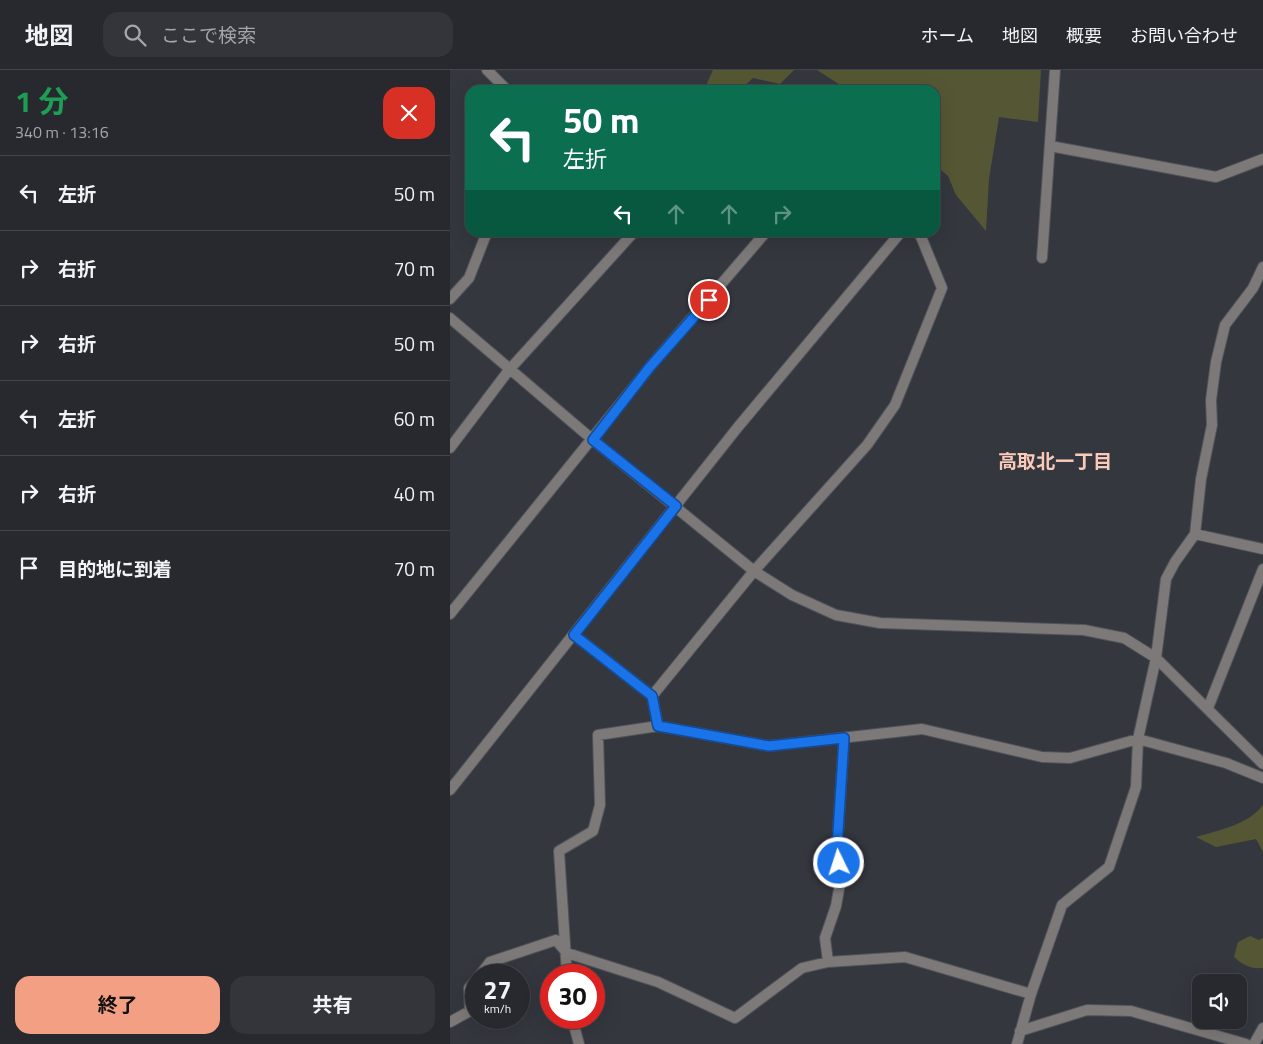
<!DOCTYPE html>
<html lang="ja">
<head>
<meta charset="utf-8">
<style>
  :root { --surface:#27292e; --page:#33353a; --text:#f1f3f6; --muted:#a4a6aa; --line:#43454a; --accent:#f39f83 }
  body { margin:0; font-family:"Titillium Web","Noto Sans JP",sans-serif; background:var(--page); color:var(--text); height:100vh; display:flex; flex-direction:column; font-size:19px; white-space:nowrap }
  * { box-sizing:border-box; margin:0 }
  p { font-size:16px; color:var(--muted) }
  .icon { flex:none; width:28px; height:28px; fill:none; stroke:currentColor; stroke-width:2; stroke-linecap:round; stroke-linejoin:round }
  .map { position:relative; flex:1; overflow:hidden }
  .panel { display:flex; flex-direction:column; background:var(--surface); width:450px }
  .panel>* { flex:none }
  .hud { position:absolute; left:15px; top:15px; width:475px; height:152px; border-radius:15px; box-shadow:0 5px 20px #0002,0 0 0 1px var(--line); background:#0b6e4f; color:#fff; overflow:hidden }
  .tools { position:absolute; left:742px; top:904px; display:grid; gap:10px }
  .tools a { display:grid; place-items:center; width:55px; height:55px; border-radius:10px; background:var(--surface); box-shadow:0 5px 20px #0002,0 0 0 1px var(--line); font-size:25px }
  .speed { position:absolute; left:15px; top:894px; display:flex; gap:10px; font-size:25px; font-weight:700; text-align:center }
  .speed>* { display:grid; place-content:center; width:65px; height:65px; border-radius:50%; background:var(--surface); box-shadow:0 5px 20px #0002,0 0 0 1px var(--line); line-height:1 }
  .speed small { font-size:12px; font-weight:400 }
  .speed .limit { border:8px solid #d22; background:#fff; color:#111 }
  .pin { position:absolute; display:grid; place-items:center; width:42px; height:42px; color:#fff; margin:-21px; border:2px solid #fff; border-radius:50%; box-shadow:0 1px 5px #0007 }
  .me { position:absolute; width:55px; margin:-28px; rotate:356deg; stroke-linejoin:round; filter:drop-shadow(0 0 4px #0008) }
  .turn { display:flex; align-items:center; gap:18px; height:105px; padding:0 15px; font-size:22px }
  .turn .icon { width:65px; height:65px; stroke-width:2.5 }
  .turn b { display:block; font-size:35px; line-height:42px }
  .lanes { display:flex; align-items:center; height:48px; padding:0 15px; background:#0003; justify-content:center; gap:25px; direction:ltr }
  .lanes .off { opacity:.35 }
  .round { display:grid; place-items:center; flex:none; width:52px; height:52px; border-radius:15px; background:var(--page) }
  .overview { display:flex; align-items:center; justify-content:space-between; height:85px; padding:0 15px }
  h1 { font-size:30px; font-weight:700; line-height:38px; color:#1e9e55 }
  .action { display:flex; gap:10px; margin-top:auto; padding:10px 15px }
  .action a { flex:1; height:58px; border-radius:15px; background:var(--accent); color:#111; font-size:20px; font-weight:700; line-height:58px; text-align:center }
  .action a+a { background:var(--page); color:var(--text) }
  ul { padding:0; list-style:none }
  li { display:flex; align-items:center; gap:15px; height:75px; padding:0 15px; border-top:1px solid var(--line) }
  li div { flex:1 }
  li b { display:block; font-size:19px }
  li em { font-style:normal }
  header { display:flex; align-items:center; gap:30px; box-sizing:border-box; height:70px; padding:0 25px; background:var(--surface); border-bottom:1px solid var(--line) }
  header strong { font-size:24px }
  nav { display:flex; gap:28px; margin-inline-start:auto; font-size:18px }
  .search { width:350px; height:45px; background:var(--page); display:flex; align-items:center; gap:12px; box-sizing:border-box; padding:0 18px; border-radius:15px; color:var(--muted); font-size:19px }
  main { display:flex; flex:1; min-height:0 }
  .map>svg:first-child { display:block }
</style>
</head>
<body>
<header>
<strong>地図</strong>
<div class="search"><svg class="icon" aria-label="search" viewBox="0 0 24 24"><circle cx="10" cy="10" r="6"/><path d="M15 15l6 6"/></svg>ここで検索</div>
<nav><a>ホーム</a><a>地図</a><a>概要</a><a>お問い合わせ</a></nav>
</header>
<main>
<section class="panel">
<div class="overview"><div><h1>1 分</h1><p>340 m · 13:16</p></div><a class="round" style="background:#d93025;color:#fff"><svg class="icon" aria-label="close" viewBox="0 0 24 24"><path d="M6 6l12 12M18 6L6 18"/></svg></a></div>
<ul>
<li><svg class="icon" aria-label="left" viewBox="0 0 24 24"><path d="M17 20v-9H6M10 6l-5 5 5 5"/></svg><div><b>左折</b></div><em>50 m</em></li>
<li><svg class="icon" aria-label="right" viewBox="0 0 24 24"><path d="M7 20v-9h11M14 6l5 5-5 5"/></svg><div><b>右折</b></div><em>70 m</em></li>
<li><svg class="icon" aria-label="right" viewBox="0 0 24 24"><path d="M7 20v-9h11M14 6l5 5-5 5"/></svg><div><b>右折</b></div><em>50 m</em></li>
<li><svg class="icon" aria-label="left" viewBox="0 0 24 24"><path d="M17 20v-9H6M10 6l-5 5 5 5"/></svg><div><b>左折</b></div><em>60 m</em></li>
<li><svg class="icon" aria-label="right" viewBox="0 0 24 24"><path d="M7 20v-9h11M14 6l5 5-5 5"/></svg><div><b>右折</b></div><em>40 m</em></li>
<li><svg class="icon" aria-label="arrive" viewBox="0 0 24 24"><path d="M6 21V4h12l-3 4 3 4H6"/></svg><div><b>目的地に到着</b></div><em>70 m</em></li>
</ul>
<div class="action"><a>終了</a><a>共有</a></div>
</section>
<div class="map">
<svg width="813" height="974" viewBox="0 0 813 974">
  <rect width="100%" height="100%" fill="#34373e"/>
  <path fill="#555734" d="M263 0H344L330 14 303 8 290 20H254Z
    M367 0H591L588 52 549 47 539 109 536 161 506 125 498 106 485 95V20H398Z
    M813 735V782L806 769 766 777 746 767C769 760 798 755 813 735Z
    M800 866 809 870 813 868V898C800 899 793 895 784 887L788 872Z"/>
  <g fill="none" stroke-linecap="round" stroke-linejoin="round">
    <defs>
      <path id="minor" d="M37 0 57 20
        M307 20H311
        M600 76 766 107 813 89
        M592 188 605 0
        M0 229 19 208 37 162
        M0 248 143 370 304 501 342 525 386 545 430 553 634 560 674 568 706 588 813 694
        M0 378 59 300 184 162
        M745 464 813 479
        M0 544 199 298 316 162
        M124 565 202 626 208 656
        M202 626 304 501 417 375 445 335 492 218 469 162
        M758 638 813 499
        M0 720 288 357 451 162
        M378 892 375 868 386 836 391 808 387 778 394 668
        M30 905 40 892 106 870 117 883 208 912 285 948 352 898 378 892 455 887 581 924
        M117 905 109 781 143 761 150 735 148 665 208 656 319 676 472 659 592 687 620 688 688 669 776 693 813 708
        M122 948 129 974
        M0 952 20 941 19 918 26 910
        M570 961 637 940 681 941 796 974
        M567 974 581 924 612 835 659 797 686 717 688 669 706 588 716 509 725 492 745 464 751 409 762 355 761 330 766 292 775 255 803 218 813 197
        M804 974 813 958"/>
    </defs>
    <use href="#minor" stroke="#51545a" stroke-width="12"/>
    <use href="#minor" stroke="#7d7978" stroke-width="10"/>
  </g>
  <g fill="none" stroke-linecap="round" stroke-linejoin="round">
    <defs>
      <path id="route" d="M259 230 199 298 143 370 226 436 124 565 202 626 208 656 319 676 394 668 387 778 389 793"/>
    </defs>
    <use href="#route" stroke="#114b97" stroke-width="12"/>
    <use href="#route" stroke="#1a73e8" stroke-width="9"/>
  </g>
  <g text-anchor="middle" stroke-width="5" stroke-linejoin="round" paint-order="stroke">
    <g font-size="19" font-weight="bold" fill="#fac9b9" stroke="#34373e">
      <text x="605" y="398">高取北一丁目</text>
    </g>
  </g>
</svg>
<div class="tools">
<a><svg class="icon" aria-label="sound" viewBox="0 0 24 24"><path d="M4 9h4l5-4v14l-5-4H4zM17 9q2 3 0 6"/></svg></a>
</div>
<div class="speed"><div>27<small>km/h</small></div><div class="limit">30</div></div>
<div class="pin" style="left:259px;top:230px;background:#d93025"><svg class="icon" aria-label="arrive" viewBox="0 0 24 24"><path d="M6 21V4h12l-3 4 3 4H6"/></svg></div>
<svg class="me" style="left:389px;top:793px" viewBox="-20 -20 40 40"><circle r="17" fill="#1a73e8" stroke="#fff" stroke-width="3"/><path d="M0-11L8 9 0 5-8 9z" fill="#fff"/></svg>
<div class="hud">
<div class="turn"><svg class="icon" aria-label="left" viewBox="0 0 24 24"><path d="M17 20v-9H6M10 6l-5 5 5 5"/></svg><div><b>50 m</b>左折</div></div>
<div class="lanes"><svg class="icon" aria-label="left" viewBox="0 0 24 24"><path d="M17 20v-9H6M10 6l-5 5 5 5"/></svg><svg class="icon off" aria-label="ahead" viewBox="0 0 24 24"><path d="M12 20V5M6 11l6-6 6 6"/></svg><svg class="icon off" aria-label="ahead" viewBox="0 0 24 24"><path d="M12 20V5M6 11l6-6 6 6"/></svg><svg class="icon off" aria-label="right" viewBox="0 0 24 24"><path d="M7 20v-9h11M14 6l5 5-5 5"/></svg></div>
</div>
</div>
</main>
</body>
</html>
